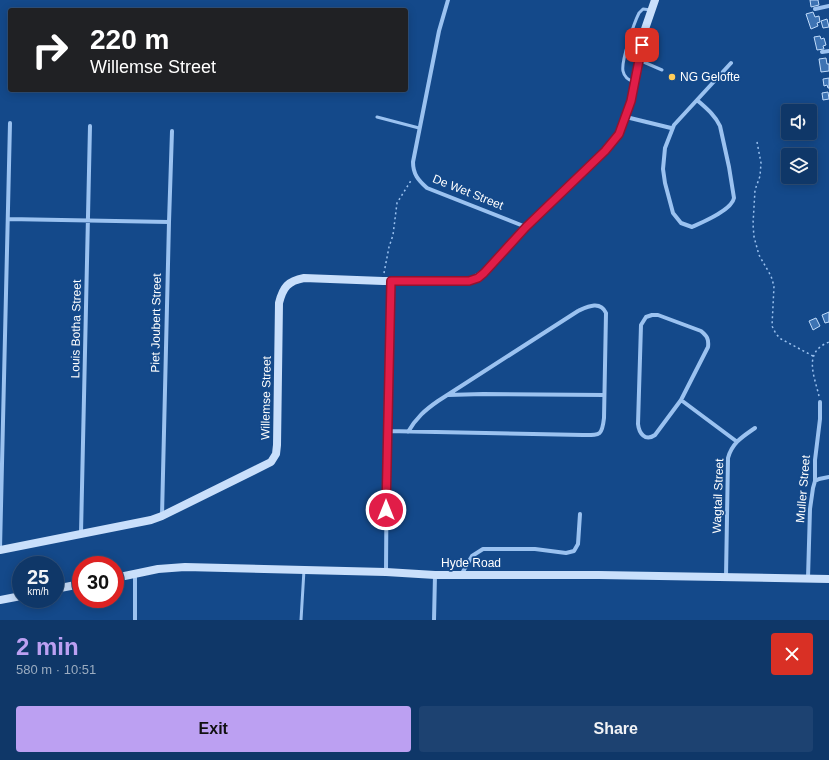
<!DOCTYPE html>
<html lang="en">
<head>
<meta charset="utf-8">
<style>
  :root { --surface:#0f3768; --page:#1d4271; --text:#f1f3f6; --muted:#9bacc0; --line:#2f517c; --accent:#bca0f2 }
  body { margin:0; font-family:Arial,sans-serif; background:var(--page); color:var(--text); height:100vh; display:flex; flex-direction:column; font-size:15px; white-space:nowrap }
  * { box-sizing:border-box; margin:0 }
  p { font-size:13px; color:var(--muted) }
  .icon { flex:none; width:22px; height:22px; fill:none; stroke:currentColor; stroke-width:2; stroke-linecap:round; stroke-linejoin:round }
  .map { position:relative; height:620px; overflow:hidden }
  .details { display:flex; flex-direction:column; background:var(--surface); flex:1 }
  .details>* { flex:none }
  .guide { position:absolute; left:8px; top:8px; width:400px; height:84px; border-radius:4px; box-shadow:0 2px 10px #0003,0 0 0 1px var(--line); background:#202124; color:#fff; overflow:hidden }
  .buttons { position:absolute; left:781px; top:104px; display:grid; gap:8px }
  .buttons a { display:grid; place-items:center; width:36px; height:36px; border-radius:4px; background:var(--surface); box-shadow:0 2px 10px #0003,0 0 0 1px var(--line); font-size:20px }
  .speed { position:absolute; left:12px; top:556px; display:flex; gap:8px; font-size:20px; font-weight:700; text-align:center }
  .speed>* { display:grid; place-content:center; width:52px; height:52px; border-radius:50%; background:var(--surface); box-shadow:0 2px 10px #0003,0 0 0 1px var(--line); line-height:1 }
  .speed small { font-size:10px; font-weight:400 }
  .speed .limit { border:6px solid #d22; background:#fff; color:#111 }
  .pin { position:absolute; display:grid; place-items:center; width:34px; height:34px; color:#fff; margin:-17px; border-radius:8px; box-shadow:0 2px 6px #0006 }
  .me { position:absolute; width:44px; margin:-22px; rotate:0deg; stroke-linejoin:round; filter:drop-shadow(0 0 3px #0008) }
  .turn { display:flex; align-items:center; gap:14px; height:84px; padding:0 16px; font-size:18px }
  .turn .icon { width:52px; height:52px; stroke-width:2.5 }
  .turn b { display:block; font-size:28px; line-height:34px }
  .round { display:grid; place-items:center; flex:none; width:42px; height:42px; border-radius:4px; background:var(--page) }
  .headline { display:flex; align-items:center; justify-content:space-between; height:68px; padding:0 16px }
  h1 { font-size:24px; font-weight:600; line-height:30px; color:var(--accent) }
  .button { display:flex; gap:8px; margin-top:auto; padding:8px 16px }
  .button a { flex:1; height:46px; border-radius:4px; background:var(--accent); color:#111; font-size:16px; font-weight:600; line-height:46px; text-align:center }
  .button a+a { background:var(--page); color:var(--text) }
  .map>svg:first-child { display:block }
</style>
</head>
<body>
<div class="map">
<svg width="829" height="620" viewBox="0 0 829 620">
  <rect width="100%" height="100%" fill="#14498a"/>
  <path fill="#3d73b3" stroke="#c1dcfb" d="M810 0H818L819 5 811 7Z
    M813 12 815 17 819 16 820 22 817 23 818 26 811 29 806 14Z
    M827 19 829 27 823 28 821 21Z
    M820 36 821 39 824 38 826 45 823 46 824 49 817 50 814 37Z
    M826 58 827 64H829V71L821 72 819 59Z
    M829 78V88H828L827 85 824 86 823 79Z
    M828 92 829 99 823 100 822 93Z
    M829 312V322L825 323 822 315Z
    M816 318 820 326 813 330 809 321Z"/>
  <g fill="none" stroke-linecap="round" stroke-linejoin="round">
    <path stroke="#9bc2f0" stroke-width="1.5" stroke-dasharray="2 3" stroke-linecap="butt" d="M757 142 761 163 760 176 755 190 753 224 754 237 759 255 771 276 774 286 772 326 776 334 781 339 813 356
      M384 273 389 247 393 235 397 203 412 179
      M819 396C814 375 803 352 829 342"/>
    <path stroke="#9bc2f0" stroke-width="3" d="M639 60 662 70
      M634 82C628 80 624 76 623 71 621 61 634 23 639 13L643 9 651 10
      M377 117 419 128
      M301 620 304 570"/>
    <path stroke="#9bc2f0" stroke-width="4" d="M448 0 439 31 413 162C413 174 418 180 427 188L526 227
      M815 9 829 6
      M822 52 829 51
      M697 100C706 108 715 115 720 126L729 167 734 198C732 210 703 222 692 227L681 223 673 213 665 183 663 169 665 148 674 125 731 63
      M626 117 671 128
      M8 219 169 222
      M652 315H658L701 331C707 336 709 339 708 347L681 400 655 435C645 442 639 433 638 424L641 325 646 317Z
      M448 395 483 394 604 395
      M681 400 736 441
      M387 431 583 435C600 435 602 436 604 418L606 313C600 300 587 307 578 311L438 401C425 410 416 418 408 432
      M815 481 819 479 829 477
      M162 516 169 222 172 131
      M81 533 90 126
      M0 549 10 123
      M386 572 387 431 391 281
      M461 575 472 556 483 549H535L566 553 574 551 578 544 580 514
      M726 577 728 458C732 443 742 437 755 428
      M808 578 810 509 813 488 815 481V460L820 419V402
      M135 620V574
      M434 620 435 575"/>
    <path stroke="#c9dffb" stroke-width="8" d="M0 550 151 520 162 516 271 462 276 454 277 445 279 303C283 287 288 281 304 278L383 281H459L473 280 484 273 526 227 605 151 619 134 631 101 645 29 655 0
      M115 578 158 569 185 567 386 572 435 575H599L829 579
      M55 589 81 584
      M0 600 21 596"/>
  </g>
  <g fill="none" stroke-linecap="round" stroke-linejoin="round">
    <defs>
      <path id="route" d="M386 510 391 281H469L478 278 484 273 526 227 605 151 619 134 631 101 642 45"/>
    </defs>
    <use href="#route" stroke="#92132f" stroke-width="10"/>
    <use href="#route" stroke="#e11d48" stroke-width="7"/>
  </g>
  <circle fill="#ffcd5a" stroke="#14498a" stroke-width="1.5" cx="672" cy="77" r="4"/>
  <g text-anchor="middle" stroke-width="3.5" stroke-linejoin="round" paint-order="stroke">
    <g font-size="12" fill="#fff" stroke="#14498a" text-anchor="start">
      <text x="680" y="81">NG Gelofte</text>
    </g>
    <g font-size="12" fill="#fff" stroke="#14498a">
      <text transform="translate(468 192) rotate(22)" y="4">De Wet Street</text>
      <text transform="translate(156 323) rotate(-89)" y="4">Piet Joubert Street</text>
      <text transform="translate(76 329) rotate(-89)" y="4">Louis Botha Street</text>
      <text transform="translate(266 398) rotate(-89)" y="4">Willemse Street</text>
      <text transform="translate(803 489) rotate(-85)" y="4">Muller Street</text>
      <text transform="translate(718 496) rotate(-88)" y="4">Wagtail Street</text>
      <text x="471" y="567">Hyde Road</text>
    </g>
  </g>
</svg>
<div class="buttons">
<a><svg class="icon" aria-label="sound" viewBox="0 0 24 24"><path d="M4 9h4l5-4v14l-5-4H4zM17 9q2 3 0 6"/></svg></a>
<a><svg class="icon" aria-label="layers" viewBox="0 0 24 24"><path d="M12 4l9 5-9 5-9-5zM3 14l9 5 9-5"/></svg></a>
</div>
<div class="speed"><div>25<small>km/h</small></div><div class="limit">30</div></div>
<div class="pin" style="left:642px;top:45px;background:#d93025"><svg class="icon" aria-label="arrive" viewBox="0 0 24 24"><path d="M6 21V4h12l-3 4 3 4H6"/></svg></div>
<svg class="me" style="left:386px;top:510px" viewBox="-20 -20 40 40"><circle r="17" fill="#e11d48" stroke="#fff" stroke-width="3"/><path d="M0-11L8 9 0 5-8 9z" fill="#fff"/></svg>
<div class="guide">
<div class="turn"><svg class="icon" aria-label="right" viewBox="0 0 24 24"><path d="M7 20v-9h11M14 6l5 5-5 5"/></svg><div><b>220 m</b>Willemse Street</div></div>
</div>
</div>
<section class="details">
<div class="headline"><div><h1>2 min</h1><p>580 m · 10:51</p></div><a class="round" style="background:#d93025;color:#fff"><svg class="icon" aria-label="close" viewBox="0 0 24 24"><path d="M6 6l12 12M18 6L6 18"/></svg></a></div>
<div class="button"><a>Exit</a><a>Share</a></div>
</section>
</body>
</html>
